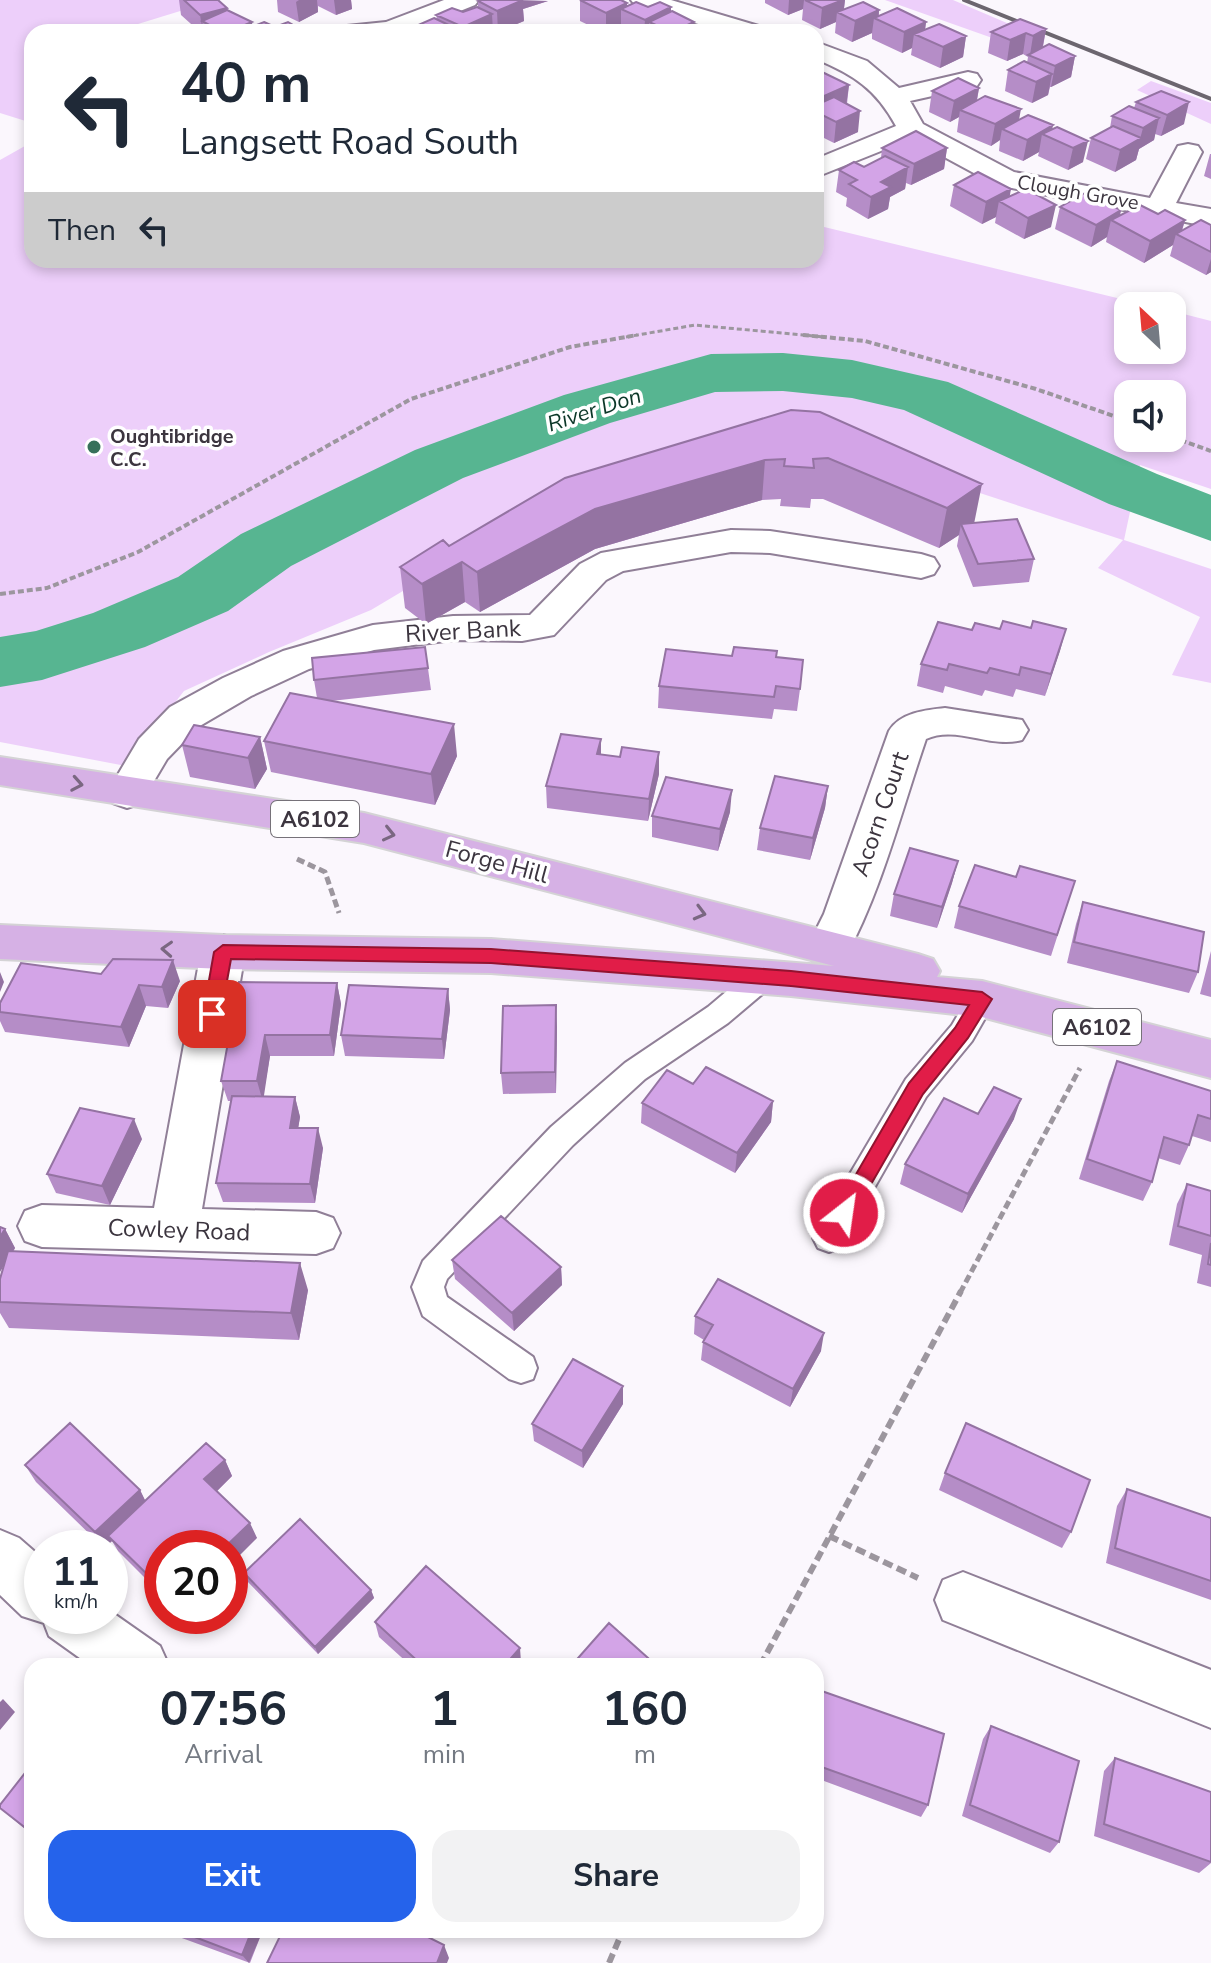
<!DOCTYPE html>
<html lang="en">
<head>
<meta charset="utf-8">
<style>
  :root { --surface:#fff; --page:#f2f2f3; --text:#1f2937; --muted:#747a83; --accent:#2563eb }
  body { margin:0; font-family:"Nunito Sans",sans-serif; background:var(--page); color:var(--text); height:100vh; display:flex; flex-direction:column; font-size:30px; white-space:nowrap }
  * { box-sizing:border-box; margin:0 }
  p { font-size:26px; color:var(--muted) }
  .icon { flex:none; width:44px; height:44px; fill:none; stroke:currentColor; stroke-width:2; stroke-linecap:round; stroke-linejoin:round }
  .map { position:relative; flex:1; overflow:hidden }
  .panel { position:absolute; left:24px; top:1658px; width:800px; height:280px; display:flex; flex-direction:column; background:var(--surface); border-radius:24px; box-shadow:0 4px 12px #0003 }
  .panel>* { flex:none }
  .guide { position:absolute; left:24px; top:24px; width:800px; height:244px; border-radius:24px; box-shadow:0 4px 12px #0003; background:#fff; color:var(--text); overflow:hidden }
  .needle { width:52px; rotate:334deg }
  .tools { position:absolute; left:1114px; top:292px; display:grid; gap:16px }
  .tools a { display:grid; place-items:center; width:72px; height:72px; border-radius:16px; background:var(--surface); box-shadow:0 4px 12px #0003; font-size:40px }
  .speed { position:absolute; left:24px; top:1530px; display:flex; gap:16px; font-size:40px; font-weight:700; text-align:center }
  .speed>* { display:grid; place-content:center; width:104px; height:104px; border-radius:50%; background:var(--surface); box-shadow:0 4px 12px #0003; line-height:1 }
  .speed small { font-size:20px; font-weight:400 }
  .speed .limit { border:12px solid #d22; background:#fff; color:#111 }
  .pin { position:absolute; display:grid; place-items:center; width:68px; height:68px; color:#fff; margin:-34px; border-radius:16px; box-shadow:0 4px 12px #0006 }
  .me { position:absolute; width:88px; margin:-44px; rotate:30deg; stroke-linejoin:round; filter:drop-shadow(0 0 6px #0008) }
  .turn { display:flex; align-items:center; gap:28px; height:168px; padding:0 24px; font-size:36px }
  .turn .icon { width:104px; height:104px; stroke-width:2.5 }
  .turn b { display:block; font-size:56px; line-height:68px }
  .then { display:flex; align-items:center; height:76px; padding:0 24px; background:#0003; gap:16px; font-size:30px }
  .eta { display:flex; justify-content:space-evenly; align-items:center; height:136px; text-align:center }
  .eta b { font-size:48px; font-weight:700; line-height:56px }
  .cta { display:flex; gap:16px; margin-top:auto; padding:16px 24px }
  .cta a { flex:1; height:92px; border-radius:24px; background:var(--accent); color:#fff; font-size:32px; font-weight:700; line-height:92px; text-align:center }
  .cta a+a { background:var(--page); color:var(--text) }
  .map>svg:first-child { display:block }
</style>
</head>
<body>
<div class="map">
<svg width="1211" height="1963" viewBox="0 0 1211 1963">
  <rect width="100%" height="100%" fill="#fbf7fd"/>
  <path fill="#edcffa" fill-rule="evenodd" d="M0 0H216L112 32H32V123L0 113Z
    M885 0H953L1023 30 998 40Z
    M1151 81 1211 103V124L1137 90Z
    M32 142V260H816V225L1150 306H1128V350H1172V311L1211 321V489L1140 465 1124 540 1211 569V683L1172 675 1200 617 1098 568 1123 540 815 439 527 517 371 610 269 652 184 691 126 766 0 742V160ZM1128 394H1172V438H1128Z"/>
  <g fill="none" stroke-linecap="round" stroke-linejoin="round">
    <path fill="#57b591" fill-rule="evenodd" d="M783 353 852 360 948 382 1157 474 1211 495V541L1109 504 904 410 852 398 783 391 715 392 610 423 463 478 291 566 228 611 145 647 42 680 0 687V637L36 631 93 613 178 577 241 534 415 450 564 395 711 354Z"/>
    <defs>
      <path id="lane" d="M763 966 773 969 777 977 773 985 728 1023 645 1079 573 1145 447 1279 444 1287 447 1297 533 1357 537 1368 533 1379 521 1383 509 1379 423 1316 412 1287 423 1261 551 1127 625 1063 708 1007 753 969Z
        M982 988 992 991 996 999 972 1041 926 1097 840 1248 829 1252 818 1248 813 1238 818 1228 906 1079 952 1025 972 991Z"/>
      <path id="street" d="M444 0H479L475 5 408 32H333L337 27 386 22Z
        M631 0H671L762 27 766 32H725L635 5Z
        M816 42 867 61 899 88 968 72 977 74 981 80 977 86 910 101 923 124 1014 172 1150 198 1178 146 1188 144 1198 146 1202 152 1176 203 1211 209V227L996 185 911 139 816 177V159L896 126C876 89 854 75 816 59Z
        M731 530 770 531 921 554 934 558 939 566 934 574 921 578 770 553 731 552 623 571 606 580 554 635 522 641 453 640 374 650 309 669 251 696 198 727 167 759 141 803 127 808 113 803 107 793 139 739 170 707 223 678 283 651 373 625 453 616 530 615 580 564 601 553Z
        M945 708 1022 720 1028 730 1022 740C991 749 956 725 926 739 901 812 882 890 845 958L830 963 815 958 808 946 824 914 889 731C900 713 925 710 945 708Z
        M223 935 238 940 245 952 202 1209 316 1212 333 1218 340 1233 333 1248 316 1254 42 1247 25 1241 18 1226 25 1211 42 1205 154 1208 201 952 208 940Z
        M0 1530 19 1538 42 1558V1616H110V1611L160 1646 169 1666H91L49 1636 44 1623 22 1616 0 1595Z
        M963 1572 1211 1670V1728L943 1620 935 1600 943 1580Z"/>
      <path id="primary" d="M0 757 364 813 918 954 933 959 940 971 937 977 982 981 1211 1040V1078L982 1017 791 996 491 973 223 969 0 959V925L223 935 491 939 834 966 364 843 0 785Z"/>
    </defs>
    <use href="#lane" stroke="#907f97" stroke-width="4"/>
    <use href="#street" stroke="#907f97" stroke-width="4"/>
    <use href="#primary" stroke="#d4d3d5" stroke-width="4"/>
    <path stroke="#9c969e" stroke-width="3" stroke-dasharray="5 3" stroke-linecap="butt" d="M626 337 695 325 824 337"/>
    <path stroke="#9c969e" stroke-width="4" stroke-dasharray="6 3" stroke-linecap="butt" d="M803 335 865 341 1036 389 1128 421
      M1172 437 1211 451
      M0 594 47 588 138 552 411 399 570 347 637 335"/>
    <path stroke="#9c969e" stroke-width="5" stroke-dasharray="8 4" stroke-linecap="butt" d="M297 859 325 872 339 913
      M960 1293 1080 1068"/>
    <path stroke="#9c969e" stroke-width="6" stroke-dasharray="10 5" stroke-linecap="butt" d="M829 1536 918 1578
      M760 1666 961 1291
      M609 1963 623 1930"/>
    <use href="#lane" fill="#fff" fill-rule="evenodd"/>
    <use href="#street" fill="#fff" fill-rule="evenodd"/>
    <use href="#primary" fill="#d6b1e5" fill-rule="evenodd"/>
    <path stroke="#6c666f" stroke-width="4" d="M964 0 1211 99"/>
  </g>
  <path fill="#b58dc7" d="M179 0H218L227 8V11L252 26 275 27 303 32H200L181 15Z
    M277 0H351L352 9 336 15 318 6V12L299 22 278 12Z
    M481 0 548 1 523 9 524 21 498 32 493 29V32H407V30L437 19 436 15 463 12 478 7V1Z
    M580 0 627 6 671 7V12L694 22V32H625L621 30V26L608 32H603L580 21Z
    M765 0H845L844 9 879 10V16L926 22 925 29 966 36 963 57 940 68 911 55 912 48 902 53 872 39V33L852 42 835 33 836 22 820 29 802 20 803 9 788 15 765 3Z
    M1046 29 1043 47 1075 56 1071 77 1051 87H1050L1048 95 1032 103 1005 91 1008 70 1027 63 1028 57 1023 54 1007 61 988 53 991 32Z
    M816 67 817 72 849 85 847 104 858 132 834 143 816 134Z
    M979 88 977 101 1019 120 1053 125 1052 129 1057 127 1083 162 1068 170 1038 156 1039 152 1023 161 999 151 1000 140 991 146 957 132 959 117 950 122 929 112 932 91Z
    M1161 91 1184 124 1161 136 1155 134 1154 140 1139 149 1136 160 1115 172 1086 159 1091 138 1110 128 1112 116 1134 108 1136 102Z
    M882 148H947L944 169 911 185 906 183 905 189 890 197 888 209 868 219 846 206 847 198 836 192 839 170 864 167 881 158Z
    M1210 154H1211V179L1204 176Z
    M954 185 1010 196 1051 227 1024 239 995 223 996 217 982 224 950 206Z
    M1060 207 1121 210 1120 215 1158 214 1185 220 1182 231 1211 225V272L1206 275 1170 256 1173 245 1144 263 1106 242 1107 237 1091 247 1055 229Z
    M791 410 1034 559 1029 582 973 587 957 546 959 535 939 548 823 499H811L810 508 780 506 781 499 762 500 595 549 480 612 465 602 426 624 405 608 400 567 449 546Z
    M1031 628 1066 629 1045 696 1016 689 1013 697 985 690 982 696 945 686 943 693 917 686 921 664 972 630Z
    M425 647 431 690 331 701 457 756 435 805 271 772 264 741 317 698 314 680Z
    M732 656 776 657 800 689 797 711 774 709 772 719 658 708 659 686Z
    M260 737 267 769 255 789 190 777 182 745Z
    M659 752V774L648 821 547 808 546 786 601 755 620 757Z
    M828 786 825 808 810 860 757 850 760 828Z
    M730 812 718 851 652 837V816Z
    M958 861 952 883 937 928 890 916 894 894Z
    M1016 877 1075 881 1051 956 954 928 959 906Z
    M1083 902 1198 972 1189 993 1067 963 1076 924Z
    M1211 951V997L1200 994Z
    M101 974 180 981 168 1008 146 1006 129 1047 5 1032 0 1021V1003Z
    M239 982 337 983 341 1004 334 1056H270L263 1096 295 1097 300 1117 298 1128 323 1148 315 1203 223 1202 216 1183 231 1101H228L221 1081Z
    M448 989 450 1010 444 1059 345 1056 341 1035Z
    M557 1026 556 1093 503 1094 501 1073Z
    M1117 1061 1211 1091V1142L1192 1136 1189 1145 1180 1165 1158 1158 1152 1182 1143 1201 1079 1179 1109 1081Z
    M693 1084 773 1101 771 1122 735 1173 641 1123 642 1103Z
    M978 1114 1014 1119 962 1213 900 1184 905 1164Z
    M142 1139 110 1205 56 1193 47 1174Z
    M1187 1184 1211 1191V1287L1197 1283 1202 1255 1169 1245 1177 1204Z
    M5 1229 15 1248 13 1252 308 1290 299 1340 9 1328 0 1313V1279L4 1266Z
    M452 1260 561 1267 562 1285 514 1331 455 1279Z
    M695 1316 821 1351 790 1407 701 1360 703 1342 704 1340 694 1334Z
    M623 1404 583 1468 534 1441 532 1424Z
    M225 1460 232 1476 217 1491 257 1538 162 1548V1595L118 1551 112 1541 104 1548 36 1482 25 1465 140 1490 145 1501Z
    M945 1473 1071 1532 1062 1548 939 1490Z
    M1127 1489 1211 1518V1600L1106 1563 1117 1506Z
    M244 1573 371 1590 374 1598 318 1654 247 1581Z
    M375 1622 521 1662 518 1666H411L379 1637Z
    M816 1689 928 1805 921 1817 816 1778Z
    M991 1726 1059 1842 1050 1853 962 1816 983 1739Z
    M1115 1758 1211 1863 1199 1873 1094 1836 1104 1771Z
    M32 1764V1835L0 1808Z
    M160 1930H263L250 1963Z"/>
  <path fill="#9473a2" d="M299 0H317L318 12 299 22 296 2Z
    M334 0H351L352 9 336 15Z
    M516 0 548 1 523 9 524 21 498 32 497 11Z
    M789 0H804L803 9 788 15Z
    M843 0H845L843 15 837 12 836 22 820 29 822 8Z
    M627 3V12L621 9V26L606 32V13Z
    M671 7V27L649 22V32H644L645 20Z
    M227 8 230 28 202 21 204 32H203L200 15Z
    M879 10 878 20 874 18 872 33 852 42 855 21Z
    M492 14 493 32H464L463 27Z
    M252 22 253 32 244 30 245 32H228Z
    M694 22V32H673Z
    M926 22 924 39 914 34 912 48 902 53 904 32Z
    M1046 29 1042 50 1030 55 1033 36Z
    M1026 33 1023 54 1007 61 1010 40Z
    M966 36 963 57 940 68 943 47Z
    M1075 56 1071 77 1051 87 1055 66Z
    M1052 74 1048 95 1032 103 1036 82Z
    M849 85 846 106 820 114 822 97Z
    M979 88 975 109 960 110 959 117 950 122 954 101Z
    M1189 102 1184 124 1161 136 1167 115Z
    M1021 109 1017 131 1002 129 1000 140 991 146 995 124Z
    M860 111 858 132 834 143 836 122Z
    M1159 118 1154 140 1139 149 1136 160 1115 172 1120 150 1140 139 1143 128Z
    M1053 125 1050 138 1042 134 1039 152 1023 161 1027 140Z
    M1088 141 1083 162 1068 170 1073 148Z
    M947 148 944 169 911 185 914 164Z
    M908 167 905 189 890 197 888 209 868 219 871 197 881 182Z
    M1011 189 1008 206 999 201 996 217 982 224 986 202Z
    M1056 205 1051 227 1024 239 1028 218Z
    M1121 210 1118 224 1111 220 1107 237 1091 247 1096 225Z
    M1185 220 1180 236 1176 234 1173 245 1144 263 1150 241Z
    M1211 259V272L1206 275Z
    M765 460 762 500 595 549 480 612 477 572 595 509Z
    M982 484 974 524H961L959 535 939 548 947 508Z
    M462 562 465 602 426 624 422 584Z
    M1066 629 1060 651 1045 696 1051 674Z
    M454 724 457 756 435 805 431 774Z
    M260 737 267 769 255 789 248 758Z
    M601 739V761L597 754Z
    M659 752V774L648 821 649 799Z
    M828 786 825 808 810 860 813 838Z
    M732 790 730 812 718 851 720 829Z
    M958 861 952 883 937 928 942 907Z
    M173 960 180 981 168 1008 162 987Z
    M0 972 4 982 0 992Z
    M337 983 341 1004 334 1056 330 1035Z
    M139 985 146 1006 129 1047 121 1027Z
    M448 989 450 1010 444 1059 442 1039Z
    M556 1005 557 1026 556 1093 555 1072Z
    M265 1035 270 1056 263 1102 257 1081Z
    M295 1097 300 1117 295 1148 290 1128Z
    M1021 1099 1014 1119 962 1213 968 1194Z
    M773 1101 771 1122 735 1173 737 1153Z
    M134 1119 142 1139 110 1205 102 1186Z
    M318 1128 323 1148 315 1203 310 1184Z
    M5 1229 15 1248 0 1272V1237Z
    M300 1263 308 1290 299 1340 291 1313Z
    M561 1267 562 1285 514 1331 512 1313Z
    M824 1333 821 1351 790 1407 793 1389Z
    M623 1386V1404L583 1468 582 1451Z
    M225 1460 232 1476 212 1496 204 1479Z
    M140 1490 148 1506 108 1536 112 1541 104 1548 95 1532Z
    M250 1523 257 1538 230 1565V1548H224Z
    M162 1571V1595L153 1580Z
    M371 1590 374 1598 318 1654 315 1647Z
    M520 1648 521 1662 518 1666H504Z
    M3 1699 15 1712 0 1730V1702Z
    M252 1930H263L249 1963 242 1955Z
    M444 1945 449 1958 447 1963H437Z"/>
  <path fill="#d3a4e7" stroke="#9473a2" stroke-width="2" d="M184 0H218L227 8 200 15Z
    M481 0H523L497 11 478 1Z
    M580 0H621L627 3 606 13Z
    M805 0H843L822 8Z
    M636 2 648 7 660 2 671 7 645 20 621 9Z
    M863 2 879 10 855 21 837 12Z
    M477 7 492 14 463 27 436 15 452 8 463 12Z
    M897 8 926 22 904 32 874 18Z
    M227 10 252 22 228 32H222L202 21Z
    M672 11 694 22 672 32 649 22Z
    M434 18 455 28 446 32H412L407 30Z
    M1020 19 1046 29 1033 36 1026 33 1010 40 991 32Z
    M264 22 275 27 288 22 302 30 297 32H249L244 30Z
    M939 24 966 36 943 47 914 34Z
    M745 27 759 32H734Z
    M319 28 327 32H308Z
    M1049 44 1075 56 1055 66 1028 55Z
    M1024 61 1052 74 1036 82 1008 70Z
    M820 71 849 85 822 97 816 94V73Z
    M958 78 979 88 954 101 932 91Z
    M1161 91 1189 102 1167 115 1136 102Z
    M985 96 1021 109 995 124 960 110Z
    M834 97 860 111 836 122 816 112V105Z
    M1129 106 1159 118 1143 128 1112 116Z
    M1028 115 1053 125 1027 140 1002 129Z
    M1113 126 1141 138 1120 150 1091 138Z
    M1057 127 1088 141 1073 148 1042 134Z
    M916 131 947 148 914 164 882 148Z
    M885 156 908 167 881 182 891 187 871 197 849 184 857 180 839 170 854 162 864 167Z
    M978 172 1011 189 986 202 954 185Z
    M1026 189 1056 205 1028 218 999 201Z
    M1085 193 1121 210 1096 225 1060 207Z
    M1140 205 1158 214 1165 210 1185 220 1150 241 1111 220Z
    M1201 220 1211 225V252L1176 234Z
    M791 410 820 412 982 484 947 508 828 458 813 459 814 468 784 466 785 459 765 460 595 509 477 572 462 562 422 584 400 567 443 540 449 546 565 478Z
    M1017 519 1034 559 978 564 961 524Z
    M1003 621 1031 628 1033 621 1066 629 1051 674 1021 667 1019 675 990 668 987 673 949 664 947 670 921 664 938 622 972 630 975 623 1000 629Z
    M425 647 428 668 314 680 312 658Z
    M734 647 777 651 776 657 803 660 800 689 776 686 774 697 659 686 666 649 732 656Z
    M290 693 454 724 431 774 264 741Z
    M194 725 260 737 248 758 182 745Z
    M561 734 601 739 597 754 620 757 622 747 659 752 649 799 546 786Z
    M775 776 828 786 813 838 760 828Z
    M666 777 732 790 720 829 652 816Z
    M910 848 958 861 942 907 894 894Z
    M975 865 1016 877 1020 866 1075 881 1057 935 959 906Z
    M1083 902 1204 932 1198 972 1074 942Z
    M113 959 173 960 162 987 139 985 121 1027 0 1012V1003L21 963 101 974Z
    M239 982 337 983 330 1035H265L257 1081H221Z
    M349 985 448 989 442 1039 341 1035Z
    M556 1005 555 1072 501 1073 503 1006Z
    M1117 1061 1211 1091V1119L1198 1115 1189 1145 1164 1137 1152 1182 1087 1159Z
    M706 1067 773 1101 737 1153 642 1103 667 1070 693 1084Z
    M994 1087 1021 1099 968 1194 905 1164 944 1098 978 1114Z
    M232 1096 295 1097 290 1128H318L310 1184 216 1183Z
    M80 1108 134 1119 102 1186 47 1174Z
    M1187 1184 1211 1191V1236L1178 1226Z
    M501 1216 561 1267 512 1313 452 1260Z
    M0 1227 5 1229 0 1237Z
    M1211 1243V1265L1208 1264Z
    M8 1251 300 1263 291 1313 0 1302V1279Z
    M718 1279 824 1333 793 1389 703 1342 713 1325 695 1316Z
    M573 1359 623 1386 582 1451 532 1424Z
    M70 1423 140 1490 95 1532 25 1465Z
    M966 1423 1090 1480 1071 1532 945 1473Z
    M206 1443 225 1460 204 1479 250 1523 224 1548H162V1571L153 1580 108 1536Z
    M1127 1489 1211 1518V1581L1115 1548Z
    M300 1519 371 1590 315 1647 244 1573Z
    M426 1566 520 1648 504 1666H423L375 1622Z
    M609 1623 657 1666H571Z
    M816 1689 944 1734 928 1805 816 1765Z
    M991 1726 1079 1761 1059 1842 970 1805Z
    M1115 1758 1211 1792V1862L1104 1824Z
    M32 1764V1833L0 1808V1805Z
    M176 1930H252L242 1955Z
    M283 1930H414L444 1945 437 1963H267Z"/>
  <defs><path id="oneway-chevron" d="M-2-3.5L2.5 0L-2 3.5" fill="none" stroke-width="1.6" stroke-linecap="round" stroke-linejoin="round" transform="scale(2)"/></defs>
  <g stroke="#7a6781">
    <use href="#oneway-chevron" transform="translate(77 784) rotate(10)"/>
    <use href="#oneway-chevron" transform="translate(389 834) rotate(13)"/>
    <use href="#oneway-chevron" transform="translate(700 913) rotate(15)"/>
    <use href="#oneway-chevron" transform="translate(167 949) rotate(-177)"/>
  </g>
  <path fill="#e11d48" stroke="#92132f" stroke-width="2" d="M223 945 491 949 791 971 982 992 992 999 968 1038 923 1094 851 1219 844 1222 837 1219 834 1213 837 1207 909 1083 955 1028 969 1005 791 986 491 963 231 959 221 1014 212 1021 203 1014 214 952Z"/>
  <circle fill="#36705a" stroke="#fff" stroke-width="3" cx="94" cy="447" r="8"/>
  <g text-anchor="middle" stroke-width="7" stroke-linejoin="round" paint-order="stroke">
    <g font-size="20" fill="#3c353f" stroke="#fff">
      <text transform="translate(1078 192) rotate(10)" y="7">Clough Grove</text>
    </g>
    <g font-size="20" font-weight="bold" fill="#3c353f" stroke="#fff" text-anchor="start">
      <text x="110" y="443">Oughtibridge<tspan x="110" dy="23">C.C.</tspan></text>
    </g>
    <g font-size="22" font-style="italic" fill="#0c3728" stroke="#fff">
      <text transform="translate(594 409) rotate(-18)" y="8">River Don</text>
    </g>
    <g fill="#fff" stroke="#767279" stroke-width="2">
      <rect x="271" y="801" width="88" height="36" rx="6"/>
      <rect x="1053" y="1009" width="88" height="36" rx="6"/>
    </g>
    <g font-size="22" font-weight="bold" fill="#3c353f">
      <text x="315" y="827">A6102</text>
      <text x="1097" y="1035">A6102</text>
    </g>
    <g font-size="24" fill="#3c353f" stroke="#fff">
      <text transform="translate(463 631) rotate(-3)" y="8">River Bank</text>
      <text transform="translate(880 814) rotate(-71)" y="8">Acorn Court</text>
      <text transform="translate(497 862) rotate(15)" y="8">Forge Hill</text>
      <text transform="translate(179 1230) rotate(2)" y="8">Cowley Road</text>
    </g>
  </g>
</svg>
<div class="tools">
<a><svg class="needle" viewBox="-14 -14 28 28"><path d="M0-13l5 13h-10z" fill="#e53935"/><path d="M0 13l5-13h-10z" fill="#747a83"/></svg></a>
<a><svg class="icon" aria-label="sound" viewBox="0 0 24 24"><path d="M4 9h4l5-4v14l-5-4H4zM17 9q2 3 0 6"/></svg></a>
</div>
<div class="speed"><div>11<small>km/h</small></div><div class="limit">20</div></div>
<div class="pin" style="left:212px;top:1014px;background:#d93025"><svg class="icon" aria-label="arrive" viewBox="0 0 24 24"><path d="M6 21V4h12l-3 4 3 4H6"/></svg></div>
<svg class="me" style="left:844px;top:1213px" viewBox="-20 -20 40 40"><circle r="17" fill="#e11d48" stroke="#fff" stroke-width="3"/><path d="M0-11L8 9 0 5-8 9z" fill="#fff"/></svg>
<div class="guide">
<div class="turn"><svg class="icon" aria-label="left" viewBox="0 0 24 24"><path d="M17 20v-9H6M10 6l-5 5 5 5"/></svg><div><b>40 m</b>Langsett Road South</div></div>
<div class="then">Then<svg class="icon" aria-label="left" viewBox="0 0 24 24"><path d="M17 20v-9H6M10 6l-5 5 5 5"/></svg></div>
</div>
<section class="panel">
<div class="eta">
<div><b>07:56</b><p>Arrival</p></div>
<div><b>1</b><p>min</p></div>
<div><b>160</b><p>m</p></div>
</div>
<div class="cta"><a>Exit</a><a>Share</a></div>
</section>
</div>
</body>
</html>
